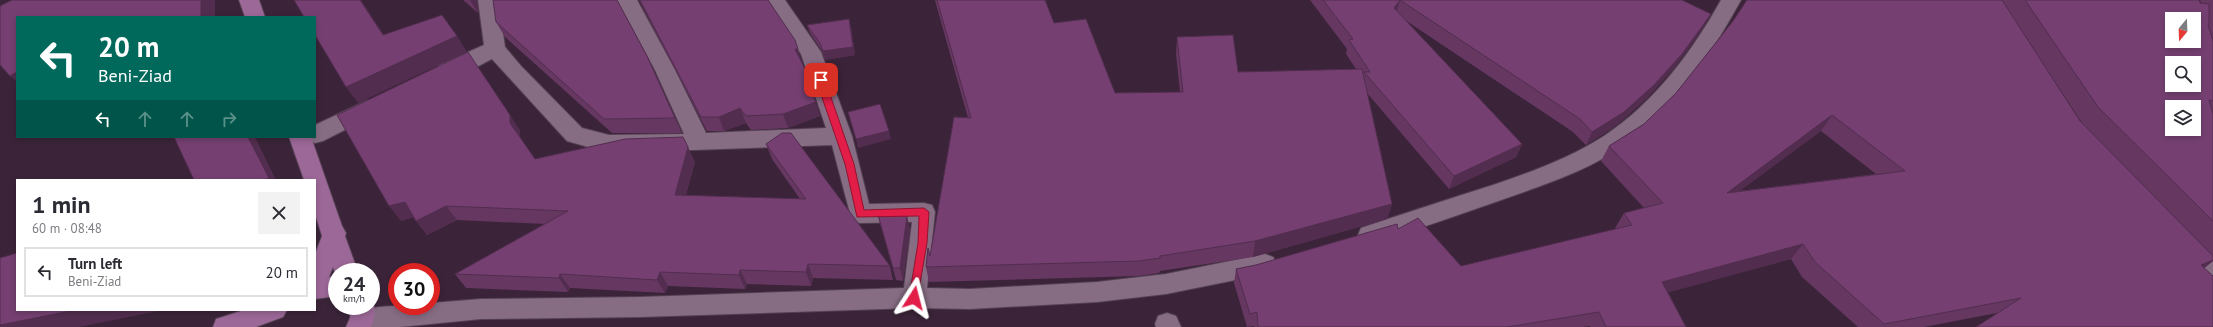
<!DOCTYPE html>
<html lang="en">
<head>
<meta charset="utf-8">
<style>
  :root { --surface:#fff; --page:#f2f2f3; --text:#2b2b33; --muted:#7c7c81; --line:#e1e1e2 }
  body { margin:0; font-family:"PT Sans",sans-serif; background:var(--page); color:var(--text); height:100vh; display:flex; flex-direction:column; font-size:15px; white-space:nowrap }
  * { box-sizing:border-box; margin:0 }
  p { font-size:13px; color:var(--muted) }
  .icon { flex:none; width:22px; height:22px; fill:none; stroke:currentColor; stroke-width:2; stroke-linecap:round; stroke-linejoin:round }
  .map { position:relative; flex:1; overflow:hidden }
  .details { position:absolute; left:16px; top:179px; width:300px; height:132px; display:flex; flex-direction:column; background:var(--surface); border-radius:0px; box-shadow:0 2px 6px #0003 }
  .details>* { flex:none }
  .top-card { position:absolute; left:16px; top:16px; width:300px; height:122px; border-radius:0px; box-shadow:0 2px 6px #0003; background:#00695c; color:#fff; overflow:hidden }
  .needle { width:26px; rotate:199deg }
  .controls { position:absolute; left:2165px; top:12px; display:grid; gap:8px }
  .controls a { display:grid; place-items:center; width:36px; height:36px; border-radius:0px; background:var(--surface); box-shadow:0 2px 6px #0003; font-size:20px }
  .speed { position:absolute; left:328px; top:263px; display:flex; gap:8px; font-size:20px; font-weight:700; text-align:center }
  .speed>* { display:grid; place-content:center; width:52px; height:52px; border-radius:50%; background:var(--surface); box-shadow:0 2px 6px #0003; line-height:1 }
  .speed small { font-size:10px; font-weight:400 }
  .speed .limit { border:6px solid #d22; background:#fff; color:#111 }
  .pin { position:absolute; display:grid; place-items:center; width:34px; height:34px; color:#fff; margin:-17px; border-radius:8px; box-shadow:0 2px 6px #0006 }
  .me { position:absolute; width:44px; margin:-22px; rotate:9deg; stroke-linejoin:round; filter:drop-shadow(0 0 3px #0008) }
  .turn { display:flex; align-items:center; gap:14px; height:84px; padding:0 16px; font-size:18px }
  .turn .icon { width:52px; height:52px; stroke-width:2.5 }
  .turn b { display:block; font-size:28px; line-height:34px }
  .lanes { display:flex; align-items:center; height:38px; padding:0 16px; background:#0003; justify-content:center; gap:20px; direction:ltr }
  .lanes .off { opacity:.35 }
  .round { display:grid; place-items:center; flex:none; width:42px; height:42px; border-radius:0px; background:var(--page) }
  .summary { display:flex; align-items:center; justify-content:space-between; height:68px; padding:0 16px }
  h1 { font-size:24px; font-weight:800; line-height:30px }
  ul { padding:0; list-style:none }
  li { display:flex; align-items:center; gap:12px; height:50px; margin:0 8px 6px; padding:0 8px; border:2px solid var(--line); border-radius:0px }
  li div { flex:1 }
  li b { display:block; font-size:15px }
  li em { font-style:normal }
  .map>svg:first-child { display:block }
</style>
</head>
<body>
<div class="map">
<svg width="2213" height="327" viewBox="0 0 2213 327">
  <rect width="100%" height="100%" fill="#3b2439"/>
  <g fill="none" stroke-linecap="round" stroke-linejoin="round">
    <defs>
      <path id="street" d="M478 0H498L505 47 521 66 582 128 609 135 684 134 655 70 617 0H637L675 70 706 133 826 128 801 54 764 0H785L821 52 852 136 869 204 924 203 932 205 935 212 927 288 970 289 1097 282 1166 274 1265 254 1273 257 1277 264 1273 271 1265 274 1166 294 1097 302 970 309 914 308 640 317 481 319 400 327H353L350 320 353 313C377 304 406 306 431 306V303L481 299 640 297 904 288 912 222 860 223 852 221 832 145 609 153 567 141 492 59C477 66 455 82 439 77L436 71 439 65 484 45Z
        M1721 0H1741C1713 51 1680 101 1634 138 1596 168 1549 183 1504 199 1459 215 1414 230 1369 245L1361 242 1358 235 1361 228C1405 213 1449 199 1493 185 1531 172 1570 158 1604 136 1654 103 1692 52 1721 0Z
        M368 100 376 102 379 108 376 114 323 141 315 143 307 141 305 137H315V125Z
        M2186 235 2194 238 2213 257V283C2198 278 2181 259 2174 245L2178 238Z
        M1167 313 1176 316 1181 327H1156L1155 324 1158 316Z"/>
      <path id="primary" d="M239 0H259L265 17H245Z
        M289 137H311L342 226 346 233 345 236 358 272H337V296L315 299V254L322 236 315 214V180H304ZM333 267 336 276 329 277Z
        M371 298C377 308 375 317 371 327H346L350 318 351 306H371Z
        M244 310H287L283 317 256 327H213L216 319Z"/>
    </defs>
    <use href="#street" stroke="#544153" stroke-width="2"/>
    <use href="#primary" stroke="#544153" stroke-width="2"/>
    <use href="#street" fill="#876d84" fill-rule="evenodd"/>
    <use href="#primary" fill="#9c6897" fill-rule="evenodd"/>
  </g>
  <path fill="#653761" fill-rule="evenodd" d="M463 0H477L478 13Z
    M639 0H768L802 63 820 116 788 128 751 130 746 123 724 131H707Z
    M935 0H1045L1054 23 1115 93 1180 92 1176 54 1177 37 1238 72 1356 69 1346 54 1347 49 1310 0H1682L1703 28 1675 67 1647 98 1617 125 1586 145 1573 132 1405 20 1522 144 1516 157 1449 189 1367 93 1392 204 1387 219 1253 257 1160 271 1159 273 1139 276 929 282 926 267 930 256 968 118 936 4Z
    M1746 0H2199L2200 3H2201L2200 0H2213V39L2208 25 2213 41V261L2204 268 1997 313 1924 327H1858L1802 277 1791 259 1668 292 1686 327H1590V326L1583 327H1254V326L1247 327 1234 283 1236 269 1256 265 1398 229 1461 266 1616 229 1615 228 1624 213 1644 208 1601 161 1609 146 1644 124 1676 93 1733 21 1744 5ZM2045 67 2082 123 2184 227 2080 121ZM1821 131 1876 174 1739 191Z
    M496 22 647 56 682 133H612L505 37Z
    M807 25 851 27 855 55 825 60 822 51 810 33Z
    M520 130V137L535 159 695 162 686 195 800 199 772 159 766 144 890 266 893 280 813 278 811 286 747 284 745 289 668 286 665 293 570 288 568 292 466 288 455 274 545 224 457 220 427 235 416 221 414 217 401 221Z
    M878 215 910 229 903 281 896 280Z"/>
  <path fill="#522d4f" d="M201 0H215V17H201Z
    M360 0H361L394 50 383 35Z
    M470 0H477L478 13Z
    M1400 0 1396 14 1394 8Z
    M1711 14 1703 28 1675 67 1647 98 1617 125 1586 145 1592 132Z
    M849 19 851 27 855 55 825 60 823 51Z
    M457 36 467 52 358 103 346 87Z
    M795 49H798L802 63 799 64Z
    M17 72V82L10 76Z
    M816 102 820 116 788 128 783 114Z
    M740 108 746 123 724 131 719 117Z
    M510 115 520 130V138L510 123Z
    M1832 115 1821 131 1717 208 1727 193Z
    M889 131 891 139 858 148 856 139Z
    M248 137H255L276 180H265Z
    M1522 144 1516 157 1449 189 1454 176Z
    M688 147 695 162 682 209 675 195Z
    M405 202 417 216 401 221 389 206Z
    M1392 204 1387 219 1253 257 1255 241Z
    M446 206 457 220 427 235 416 221Z
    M907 216 910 229 903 281 900 268Z
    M1803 244 1791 259 1652 297 1662 282Z
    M2213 260V261L2197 274 2201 265Z
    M808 264 813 278 811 286 806 272Z
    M740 270 747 284 745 289 739 275Z
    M660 272 668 286 665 293 657 280Z
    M560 274 570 288 568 292 559 278Z
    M75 310H163L79 327H0V325Z"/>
  <path fill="#754071" stroke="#522d4f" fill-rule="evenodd" d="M12 0H201V17H17V72L10 76 0 65V6Z
    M294 0H360L383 35 442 15 457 36 346 87 315 35V17H304Z
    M493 0H617L647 56 675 118 604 119 496 22Z
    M640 0H768L795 40 798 49H795L805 69 816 102 783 114 746 116 740 108 719 117H701Z
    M937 0H1045L1054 23 1086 19 1115 93 1183 92 1177 37 1233 35 1238 72 1362 69 1392 204 1255 241 1160 256V258L1139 261 926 267 928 248 930 256 954 117 971 118Z
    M1323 0H1682L1711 14 1682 54 1654 85 1624 112 1592 132 1580 119 1400 0 1394 8 1522 144 1454 176 1364 72H1370L1349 40 1353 39Z
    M1747 0H2002L2080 121 2213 256V260L2201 265 2213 276V327H1976L2021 298 1884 324 1815 262 1803 244 1662 282 1686 327H1606L1599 312 1507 327H1258L1257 312 1250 314 1236 269 1256 265 1397 224 1398 229 1418 218 1461 266 1632 225 1624 213 1663 203 1609 146 1644 124 1676 93 1733 21ZM1832 115 1905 171 1727 193Z
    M2025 0H2199L2200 3 2209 4V23L2208 25 2213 41V101L2209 100 2213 114V221L2098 107ZM2172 19H2194V41H2172ZM2172 63H2194V85H2172ZM2172 107H2194V129H2172Z
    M849 19 853 47 823 51 820 43 807 25Z
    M468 52 510 115V123L535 159 625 139 683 137 688 147 675 195 806 199 766 144 782 133H791L890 266 808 264 806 272 740 270 739 275 660 272 657 280 560 274 559 278 455 274 568 211 446 206 416 221 405 202 389 206 337 115Z
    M880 104 889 131 856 139 848 112Z
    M174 137H248L269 178 265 180H194Z
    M878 215 907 216 900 268H893Z
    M17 253V310H75L0 325V258Z"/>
  <path fill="#e11d48" stroke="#92132f" d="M821 77 825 80 854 164 864 210 924 208 929 212 927 243 917 301H911L909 298 918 243 919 216 857 217 845 164 816 80Z"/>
</svg>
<div class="controls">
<a><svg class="needle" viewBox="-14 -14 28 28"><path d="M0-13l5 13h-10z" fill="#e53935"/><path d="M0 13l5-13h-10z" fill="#7c7c81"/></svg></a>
<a><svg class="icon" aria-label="search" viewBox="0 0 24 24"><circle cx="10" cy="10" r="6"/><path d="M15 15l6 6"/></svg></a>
<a><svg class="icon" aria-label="layers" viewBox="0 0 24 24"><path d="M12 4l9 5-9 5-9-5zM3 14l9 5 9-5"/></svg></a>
</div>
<div class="speed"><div>24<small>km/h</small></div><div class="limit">30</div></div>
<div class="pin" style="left:821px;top:80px;background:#d93025"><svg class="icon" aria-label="arrive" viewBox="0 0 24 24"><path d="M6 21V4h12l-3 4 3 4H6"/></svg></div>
<svg class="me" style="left:914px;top:298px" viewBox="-20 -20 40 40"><path d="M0-17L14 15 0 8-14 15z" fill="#e11d48" stroke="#fff" stroke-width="4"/></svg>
<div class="top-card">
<div class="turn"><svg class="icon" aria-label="left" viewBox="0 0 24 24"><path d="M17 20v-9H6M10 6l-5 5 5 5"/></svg><div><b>20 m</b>Beni-Ziad</div></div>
<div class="lanes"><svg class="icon" aria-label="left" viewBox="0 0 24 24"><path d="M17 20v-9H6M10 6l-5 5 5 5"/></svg><svg class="icon off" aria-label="ahead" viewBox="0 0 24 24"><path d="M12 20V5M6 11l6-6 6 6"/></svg><svg class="icon off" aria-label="ahead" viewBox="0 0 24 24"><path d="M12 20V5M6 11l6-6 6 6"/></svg><svg class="icon off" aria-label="right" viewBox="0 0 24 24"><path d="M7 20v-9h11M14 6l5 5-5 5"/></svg></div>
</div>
<section class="details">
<div class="summary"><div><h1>1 min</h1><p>60 m · 08:48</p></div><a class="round"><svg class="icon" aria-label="close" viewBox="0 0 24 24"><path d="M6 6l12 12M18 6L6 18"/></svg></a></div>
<ul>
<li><svg class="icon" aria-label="left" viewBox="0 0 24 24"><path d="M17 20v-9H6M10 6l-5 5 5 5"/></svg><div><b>Turn left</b><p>Beni-Ziad</p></div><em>20 m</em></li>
</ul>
</section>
</div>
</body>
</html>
